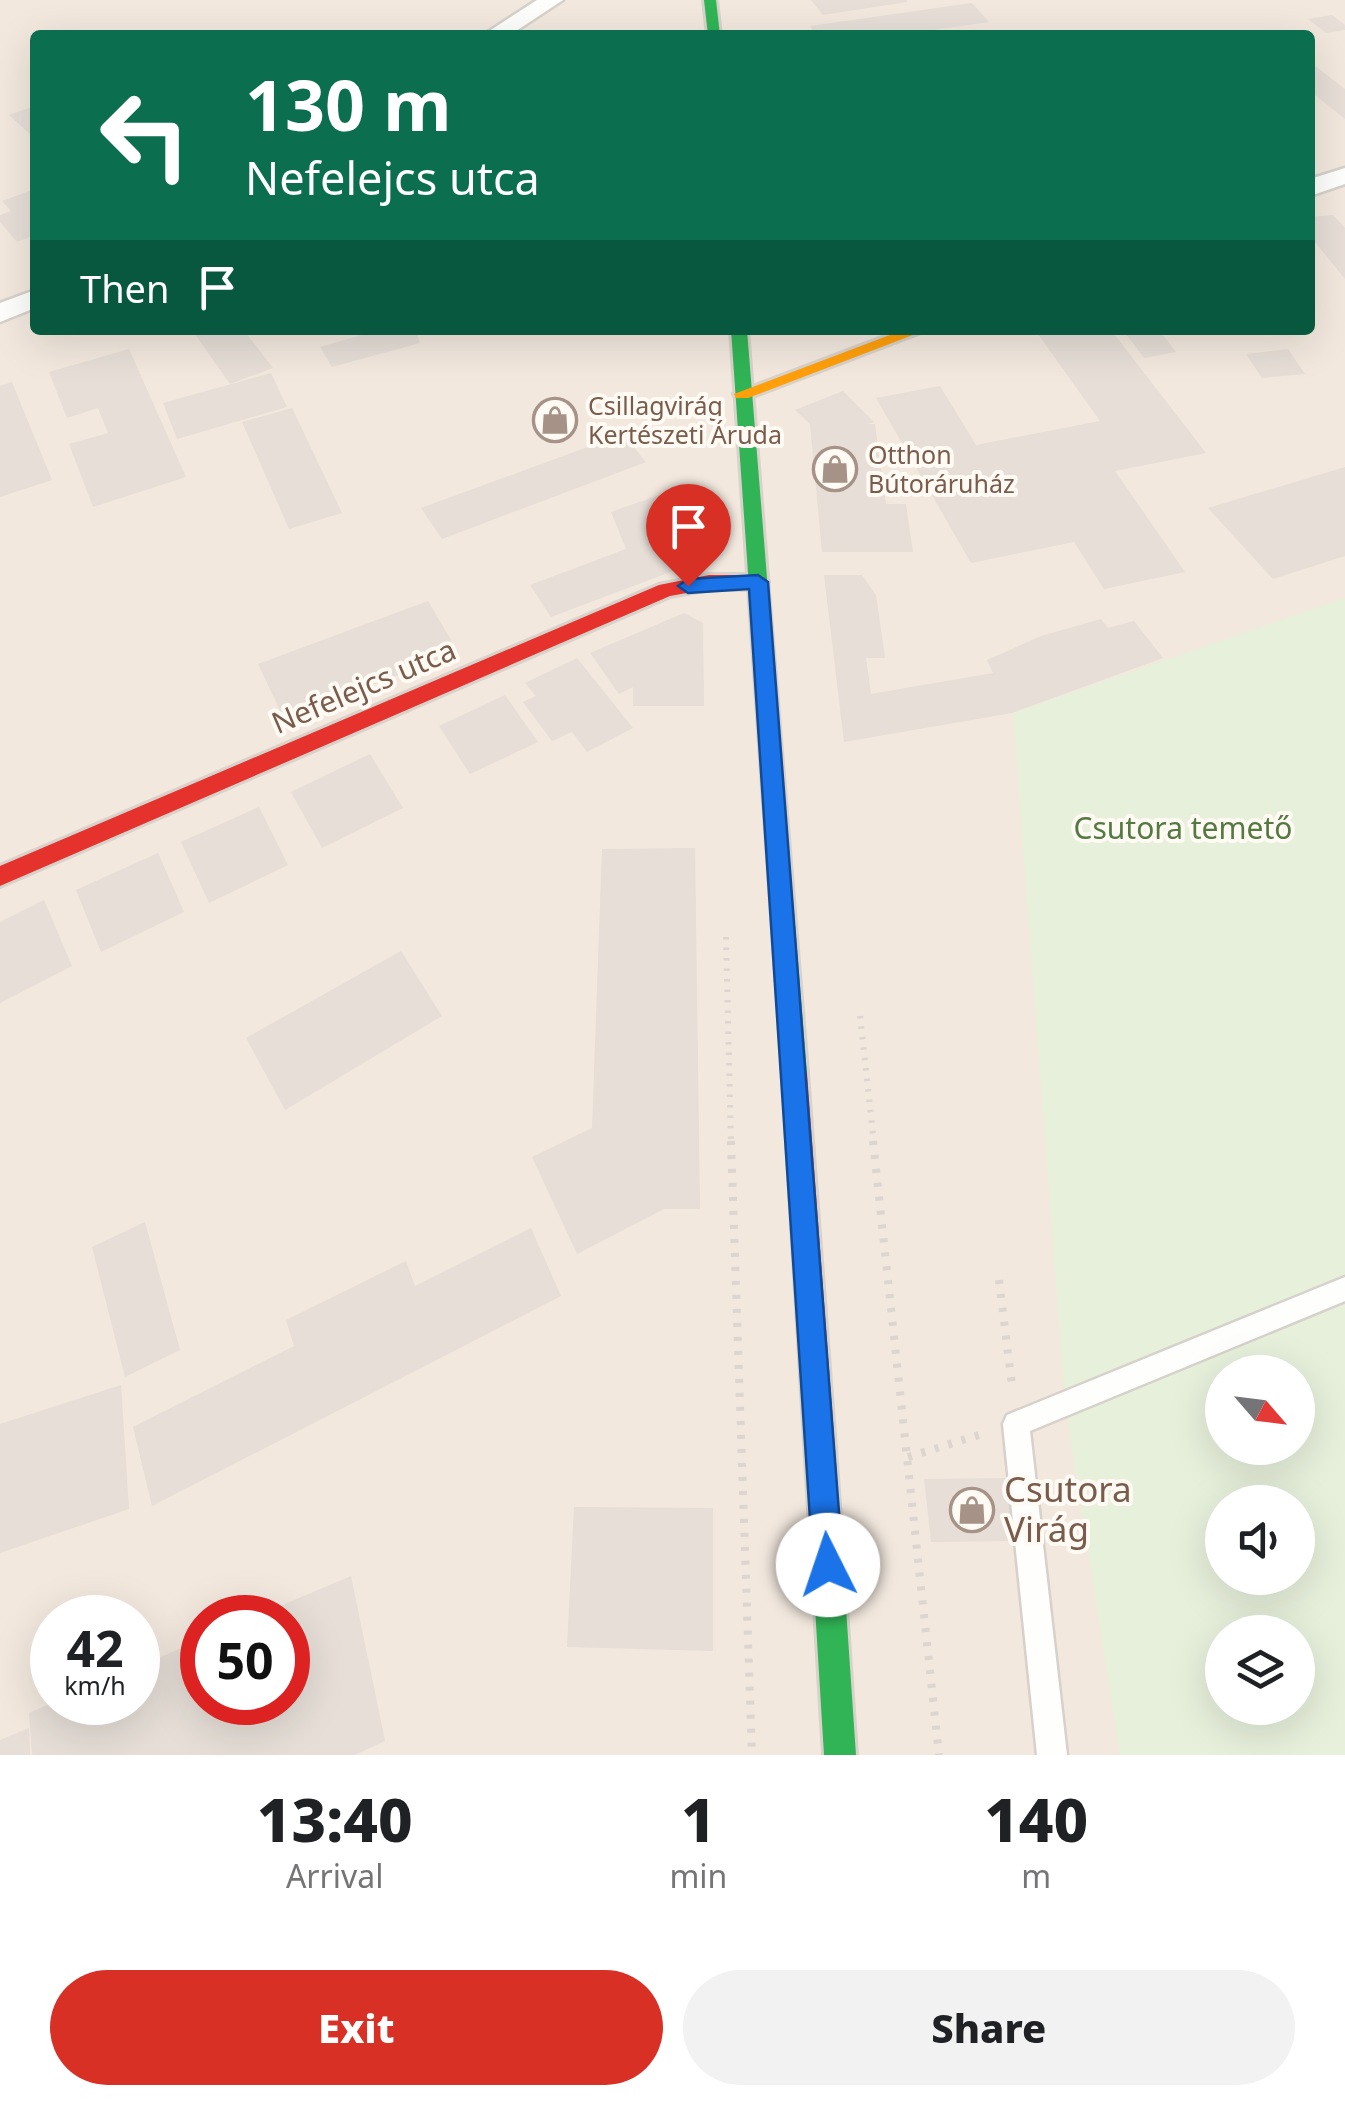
<!DOCTYPE html>
<html lang="en">
<head>
<meta charset="utf-8">
<style>
  :root { --surface:#fff; --page:#f2f2f2; --text:#202124; --muted:#757577; --accent:#d93025 }
  body { margin:0; font-family:"Noto Sans",sans-serif; background:var(--page); color:var(--text); height:100vh; display:flex; flex-direction:column; font-size:38px; white-space:nowrap }
  * { box-sizing:border-box; margin:0 }
  p { font-size:32px; color:var(--muted) }
  .icon { flex:none; width:55px; height:55px; fill:none; stroke:currentColor; stroke-width:2; stroke-linecap:round; stroke-linejoin:round }
  .map { position:relative; height:1755px; overflow:hidden }
  .side { display:flex; flex-direction:column; background:var(--surface); flex:1 }
  .side>* { flex:none }
  .guide { position:absolute; left:30px; top:30px; width:1285px; height:305px; border-radius:10px; box-shadow:0 10px 40px #0002; background:#0b6e4f; color:#fff; overflow:hidden }
  .needle { width:65px; rotate:118deg }
  .buttons { position:absolute; left:1205px; top:1355px; display:grid; gap:20px }
  .buttons a { display:grid; place-items:center; width:110px; height:110px; border-radius:50%; background:var(--surface); box-shadow:0 10px 40px #0002; font-size:50px }
  .speed { position:absolute; left:30px; top:1595px; display:flex; gap:20px; font-size:50px; font-weight:700; text-align:center }
  .speed>* { display:grid; place-content:center; width:130px; height:130px; border-radius:50%; background:var(--surface); box-shadow:0 10px 40px #0002; line-height:1 }
  .speed small { font-size:25px; font-weight:400 }
  .speed .limit { border:15px solid #d22; background:#fff; color:#111 }
  .pin { position:absolute; display:grid; place-items:center; width:85px; height:85px; color:#fff; margin:-102px -42px; border-radius:50% 50% 50% 0; rotate:-45deg; box-shadow:0 0 10px #0007 }
  .pin .icon { rotate:45deg }
  .me { position:absolute; width:110px; margin:-55px; rotate:356deg; stroke-linejoin:round; filter:drop-shadow(0 0 8px #0008) }
  .turn { display:flex; align-items:center; gap:35px; height:210px; padding:0 50px; font-size:45px }
  .turn .icon { width:130px; height:130px; stroke-width:2.5 }
  .turn b { display:block; font-size:70px; line-height:85px }
  .then { display:flex; align-items:center; height:95px; padding:0 50px; background:#0003; gap:20px; font-size:38px }
  .eta { display:flex; justify-content:space-evenly; align-items:center; height:170px; text-align:center }
  .eta b { font-size:60px; font-weight:800; line-height:70px }
  .button { display:flex; gap:20px; margin-top:auto; padding:20px 50px }
  .button a { flex:1; height:115px; border-radius:60px; background:var(--accent); color:#fff; font-size:40px; font-weight:800; line-height:115px; text-align:center }
  .button a+a { background:var(--page); color:var(--text) }
  .map>svg:first-child { display:block }
</style>
</head>
<body>
<div class="map">
<svg width="1345" height="1755" viewBox="0 0 1345 1755">
  <rect width="100%" height="100%" fill="#f9f5f0"/>
  <path fill="#f2e8de" fill-rule="evenodd" d="M0 0H1345V1755H0ZM35 35H1310V330H35ZM1222 1372H1298V1448H1222ZM1222 1502H1298V1578H1222ZM52 1618H138V1702H52ZM202 1618H288V1702H202ZM1222 1632H1298V1708H1222Z"/>
  <path fill="#e7f0db" fill-rule="evenodd" d="M1345 598V1755H1120L1065 1405 1013 713ZM1222 1372H1298V1448H1222ZM1222 1502H1298V1578H1222ZM1222 1632H1298V1708H1222Z"/>
  <path fill="#e6ded7" d="M811 0H907V2L823 15Z
    M972 3 989 22 898 35H816L810 26Z
    M1332 15 1345 25V30L1326 33 1308 19Z
    M1310 62 1345 89V119L1310 91Z
    M35 106V135L32 136 9 115Z
    M35 189V235L17 242 0 222V215L11 211 2 201Z
    M1333 215 1345 228V279L1310 236V217Z
    M192 330H252L246 333 273 368 230 384Z
    M379 330H416L420 343 332 367 320 347Z
    M1035 330H1111L1206 453 1115 471 1185 572 1104 589 1074 542 971 563 876 398 940 386 976 445 1100 421Z
    M1123 330H1159L1176 352 1144 358Z
    M129 349 186 477 93 507 69 444 108 433 98 408 67 418 49 372Z
    M1288 349 1305 374 1262 378 1246 354Z
    M271 373 287 407 177 439 163 403Z
    M12 382 52 480 0 497V386Z
    M843 391 874 422 867 424H875L886 504H906L913 552H822L810 424 795 410Z
    M292 408 342 513 289 529 242 422Z
    M623 434 646 462 442 539 421 508Z
    M1345 467V556L1273 579 1208 508Z
    M662 494 689 565 551 617 530 585 626 549 611 512Z
    M824 575H862L876 595 885 658H866L871 694 993 673 987 660 1041 636 1101 619 1108 628 1134 621 1163 658 1012 713 844 742Z
    M428 601 458 652 284 719 258 664Z
    M684 613 703 623 704 706H633V687L619 694 590 653Z
    M577 658 633 728 587 752 572 732 552 741 523 702 536 696 525 683Z
    M505 695 538 742 470 774 439 726Z
    M370 754 403 808 322 848 291 792Z
    M259 807 288 865 209 903 181 842Z
    M695 848 700 1209H664L577 1254 532 1157 592 1128 602 849Z
    M158 853 184 912 101 952 76 890Z
    M44 900 72 966 0 1003V922Z
    M401 951 442 1016 285 1110 246 1038Z
    M145 1222 180 1350 125 1377 92 1247Z
    M531 1228 561 1296 152 1506 133 1427 294 1346 286 1320 406 1261 415 1286Z
    M121 1385 129 1509 0 1553V1424Z
    M1011 1478 1020 1541 931 1542 924 1479Z
    M574 1507 713 1508V1651L567 1647Z
    M351 1576 385 1741 355 1755H32L29 1713 54 1702H138V1667L202 1639V1702H288V1618L254 1617Z
    M29 1728 30 1755H0V1740Z"/>
  <g fill="none" stroke-linecap="round" stroke-linejoin="round">
    <defs>
      <path id="lane" d="M1345 1277V1301L1030 1431 1067 1755H1037L1003 1424 1007 1415Z"/>
      <path id="street" d="M537 0H563L510 35H483Z
        M1345 168V184L1310 196V179Z
        M35 290V308L0 322V303Z"/>
      <path id="fast" d="M704 0H716L720 35H708Z
        M731 330H747L807 1073 804 1081 795 1085 786 1081 783 1073Z
        M822 1461 832 1466 837 1476 856 1755H824L807 1476 812 1466Z"/>
      <path id="slow" d="M903 330H926L748 398H736L734 394Z"/>
      <path id="jam" d="M709 575H758L768 582 758 589H709L670 596 0 886V866L659 585Z
        M795 1061 804 1065 807 1073 837 1476 832 1486 822 1491 812 1486 807 1476 783 1073 786 1065Z"/>
    </defs>
    <use href="#lane" stroke="#d7d1cb" stroke-width="5"/>
    <use href="#street" stroke="#d7d1cb" stroke-width="5"/>
    <use href="#fast" stroke="#d9d2cb" stroke-width="6"/>
    <use href="#slow" stroke="#d9d2cb" stroke-width="6"/>
    <use href="#jam" stroke="#d9d2cb" stroke-width="6"/>
    <path stroke="#dcd5d0" stroke-width="6" stroke-dasharray="2.5 8" stroke-linecap="butt" d="M726 937 731 1144
      M860 1016 874 1144"/>
    <path stroke="#dcd5d0" stroke-width="8" stroke-dasharray="4 10" stroke-linecap="butt" d="M731 1141 752 1755
      M873 1141 939 1755
      M999 1280 1012 1386
      M908 1457 979 1435"/>
    <use href="#lane" fill="#fefefd" fill-rule="evenodd"/>
    <use href="#street" fill="#fefefd" fill-rule="evenodd"/>
    <use href="#fast" fill="#30b455" fill-rule="evenodd"/>
    <use href="#slow" fill="#ff9f0a" fill-rule="evenodd"/>
    <use href="#jam" fill="#e5322d" fill-rule="evenodd"/>
  </g>
  <path fill="#1a73e8" stroke="#114b97" stroke-width="2.5" d="M758 575 768 582 843 1565 839 1576 828 1580 817 1576 813 1565 749 589 688 593 678 586 688 579Z"/>
  <defs>
    <symbol id="shop-ring" viewBox="-11 -11 22 22"><circle r="9.5" fill="#fffaf3" stroke="#a69286" stroke-width="1.5"/><path d="M-5-2.5h2.3a2.7 3.5 0 0 1 5.4 0H5L5.5 6h-11ZM-1.5-2.5h3a1.5 2.3 0 0 0-3 0Z" fill="#a69286"/></symbol>
  </defs>
  <g fill-rule="evenodd">
    <use href="#shop-ring" x="530" y="395" width="50" height="50"/>
    <use href="#shop-ring" x="810" y="444" width="50" height="50"/>
    <use href="#shop-ring" x="947" y="1485" width="50" height="50"/>
  </g>
  <g text-anchor="middle" stroke-width="8" stroke-linejoin="round" paint-order="stroke">
    <g font-size="25" fill="#7a5c4d" stroke="#fffaf3" text-anchor="start">
      <text x="588" y="415">Csillagvirág<tspan x="588" dy="29">Kertészeti Áruda</tspan></text>
      <text x="868" y="464">Otthon<tspan x="868" dy="29">Bútoráruház</tspan></text>
    </g>
    <g font-size="30" fill="#7a5c4d" stroke="#fffaf3">
      <text transform="translate(364 687) rotate(-23)" y="10">Nefelejcs utca</text>
    </g>
    <g font-size="30" fill="#537a41" stroke="#fffaf3">
      <text x="1183" y="839">Csutora temető</text>
    </g>
    <g font-size="35" fill="#7a5c4d" stroke="#fffaf3" text-anchor="start">
      <text x="1004" y="1502">Csutora<tspan x="1004" dy="40">Virág</tspan></text>
    </g>
  </g>
</svg>
<div class="buttons">
<a><svg class="needle" viewBox="-14 -14 28 28"><path d="M0-13l5 13h-10z" fill="#e53935"/><path d="M0 13l5-13h-10z" fill="#757577"/></svg></a>
<a><svg class="icon" aria-label="sound" viewBox="0 0 24 24"><path d="M4 9h4l5-4v14l-5-4H4zM17 9q2 3 0 6"/></svg></a>
<a><svg class="icon" aria-label="layers" viewBox="0 0 24 24"><path d="M12 4l9 5-9 5-9-5zM3 14l9 5 9-5"/></svg></a>
</div>
<div class="speed"><div>42<small>km/h</small></div><div class="limit">50</div></div>
<div class="pin" style="left:688px;top:586px;background:#d93025"><svg class="icon" aria-label="arrive" viewBox="0 0 24 24"><path d="M6 21V4h12l-3 4 3 4H6"/></svg></div>
<svg class="me" style="left:828px;top:1565px" viewBox="-20 -20 40 40"><circle r="19" fill="#fff"/><path d="M0-13L10 11 0 6-10 11z" fill="#1a73e8"/></svg>
<div class="guide">
<div class="turn"><svg class="icon" aria-label="left" viewBox="0 0 24 24"><path d="M17 20v-9H6M10 6l-5 5 5 5"/></svg><div><b>130 m</b>Nefelejcs utca</div></div>
<div class="then">Then<svg class="icon" aria-label="arrive" viewBox="0 0 24 24"><path d="M6 21V4h12l-3 4 3 4H6"/></svg></div>
</div>
</div>
<section class="side">
<div class="eta">
<div><b>13:40</b><p>Arrival</p></div>
<div><b>1</b><p>min</p></div>
<div><b>140</b><p>m</p></div>
</div>
<div class="button"><a>Exit</a><a>Share</a></div>
</section>
</body>
</html>
